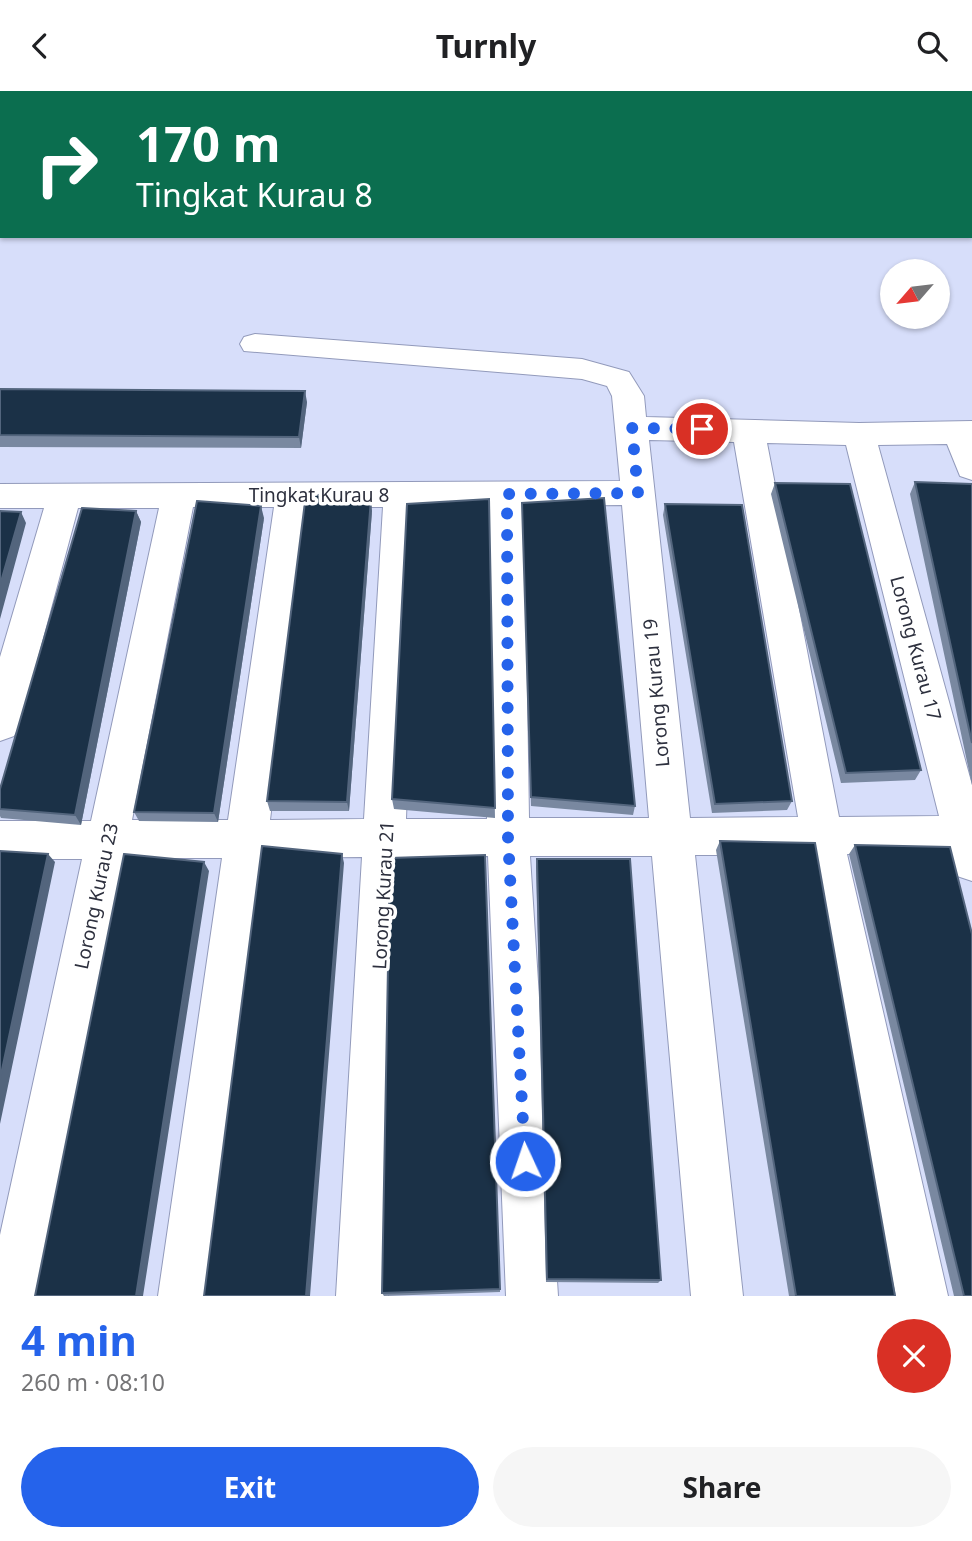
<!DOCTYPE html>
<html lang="en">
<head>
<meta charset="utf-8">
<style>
  :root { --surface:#fff; --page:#f6f6f6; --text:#202124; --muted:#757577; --accent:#2563eb }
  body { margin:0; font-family:"Noto Sans",sans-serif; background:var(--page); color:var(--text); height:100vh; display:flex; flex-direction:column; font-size:26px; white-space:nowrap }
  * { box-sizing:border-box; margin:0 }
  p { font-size:23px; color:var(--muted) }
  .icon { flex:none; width:38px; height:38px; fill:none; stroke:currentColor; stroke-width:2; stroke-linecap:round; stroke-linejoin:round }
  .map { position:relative; height:1205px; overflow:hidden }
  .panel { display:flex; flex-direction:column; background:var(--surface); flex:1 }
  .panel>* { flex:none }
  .top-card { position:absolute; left:0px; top:0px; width:973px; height:147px; box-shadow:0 2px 5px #0004; background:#0b6e4f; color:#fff; overflow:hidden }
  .needle { width:46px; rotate:242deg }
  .controls { position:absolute; left:880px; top:168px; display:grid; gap:14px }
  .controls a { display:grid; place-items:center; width:70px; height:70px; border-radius:50%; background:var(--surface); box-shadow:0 2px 5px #0004; font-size:35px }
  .pin { position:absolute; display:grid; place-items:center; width:60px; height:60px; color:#fff; margin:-30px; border:4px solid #fff; border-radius:50%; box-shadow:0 2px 7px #0007 }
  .me { position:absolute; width:77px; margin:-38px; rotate:357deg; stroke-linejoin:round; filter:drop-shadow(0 0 5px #0008) }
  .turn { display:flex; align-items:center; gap:24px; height:147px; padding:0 21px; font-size:32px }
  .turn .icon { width:91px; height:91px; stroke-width:2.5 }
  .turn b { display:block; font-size:49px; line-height:60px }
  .round { display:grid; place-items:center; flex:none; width:74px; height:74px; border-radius:37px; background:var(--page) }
  .head { display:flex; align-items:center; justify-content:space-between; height:119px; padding:0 21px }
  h1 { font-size:42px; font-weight:700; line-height:52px; color:var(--accent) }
  .primary-button { display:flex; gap:14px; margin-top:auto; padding:14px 21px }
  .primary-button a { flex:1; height:80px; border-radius:42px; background:var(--accent); color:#fff; font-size:28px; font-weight:700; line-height:80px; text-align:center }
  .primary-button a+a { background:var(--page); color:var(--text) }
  header { display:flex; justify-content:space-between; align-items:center; height:91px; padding:0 21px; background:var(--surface); font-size:32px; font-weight:700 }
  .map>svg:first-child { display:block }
</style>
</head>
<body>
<header><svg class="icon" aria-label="back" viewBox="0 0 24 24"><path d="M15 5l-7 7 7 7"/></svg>Turnly<svg class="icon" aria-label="search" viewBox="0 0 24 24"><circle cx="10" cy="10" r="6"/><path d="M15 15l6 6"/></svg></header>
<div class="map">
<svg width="972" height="1205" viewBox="0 0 972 1205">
  <rect width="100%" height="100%" fill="#d7defa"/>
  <path fill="#e7bfec" d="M621 0H972V84L971 2Z"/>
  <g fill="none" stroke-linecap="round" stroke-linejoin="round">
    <path fill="#48788f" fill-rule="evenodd" d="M971 103H972V107H971Z
      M0 118H2V122H0Z"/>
    <defs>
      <path id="minor" d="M113 0H137V2H113Z
        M0 88H2V104H0Z
        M255 243 582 268 629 281 644 305 646 326 859 332 972 330V389L960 385 947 353 878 354 972 694V790L957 785 949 763H847L948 1205H896L805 764H695L743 1205H691L652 765H530L558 1205H506L488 765 405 766 388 1205H336L362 766 265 767 210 1205H158L222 767H125L39 1205H0V1144L82 768H0V730H91L159 417H78L20 633 14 645 0 650V566L44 417H0V393L620 390 612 305 607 295 582 288 244 260 240 253 244 246ZM649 349 734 351 798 726 690 727ZM767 352 846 354 939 725 839 726ZM622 414 649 727H529L524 415ZM417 415H490L487 728H406ZM193 416H274L228 729H132ZM308 416H383L364 728 270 729Z"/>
    </defs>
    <use href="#minor" stroke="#929abb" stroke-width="2"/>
    <use href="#minor" fill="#fff" fill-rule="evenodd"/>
  </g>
  <path fill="#7988a0" d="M0 0H103V2H2V81H0Z
    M0 298 307 311 301 357 0 356Z
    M915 391 972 393V694L910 403Z
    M775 392 921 679 915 689 841 692 771 403Z
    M489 408 495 727 394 718 392 708Z
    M522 412 635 715 633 724 531 715Z
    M665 413 792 710 787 719 712 722 663 424Z
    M136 420 141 431 81 734 1 727 0 725V698Z
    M372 420 349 720H270L267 710Z
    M264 427 218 731 139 730 134 721Z
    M720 750 895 1205H789L716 759Z
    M855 754 972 1205H954L849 763Z
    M537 768 661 1189 658 1192 546 1191 536 776Z
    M500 1198V1201L384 1205 382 1202Z"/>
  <path fill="#53657d" d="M305 300 307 311 301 357 299 346Z
    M371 408 372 420 349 720 347 711Z
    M261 415 264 427 218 731 214 722Z
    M136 420 141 431 81 734 75 724Z
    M21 421 26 432 0 528V494Z
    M48 763 55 771 0 1033V988Z
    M342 763 344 772 310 1205H306Z
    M204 771 209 780 143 1205H136Z"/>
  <path fill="#1b3147" stroke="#53657d" stroke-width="2" d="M0 0H98V2H2V69H0Z
    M152 0H196V2H152Z
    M0 298 305 300 299 346 0 344Z
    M915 391 972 393V652Z
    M775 392 850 393 921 679 846 682Z
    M306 403 371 408 347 711 267 710Z
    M604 407 635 715 531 706 522 412Z
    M489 408 495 717 392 708 407 413Z
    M197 410 261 415 214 722 134 721Z
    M665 413 742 414 792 710 715 713Z
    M82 417 136 420 75 724 0 718V698Z
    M0 420 21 421 0 494Z
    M720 750 815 752 895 1205H796Z
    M855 754 950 756 972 843V1205H964Z
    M262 755 342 763 306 1205H204Z
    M0 760 48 763 0 988Z
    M124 763 204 771 136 1205H35Z
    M485 764 500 1198 382 1202 390 767Z
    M537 768H630L661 1189 547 1188Z"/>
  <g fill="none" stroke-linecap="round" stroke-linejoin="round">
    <path stroke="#2563eb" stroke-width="12" stroke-dasharray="0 21.6" d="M525 1070 508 747 507 403 638 402 632 337 702 338"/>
  </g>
  <g text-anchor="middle" stroke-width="7" stroke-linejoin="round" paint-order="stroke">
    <g font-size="19" fill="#2d303e" stroke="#fff">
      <text x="319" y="411">Tingkat Kurau 8</text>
      <text transform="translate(916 557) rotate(75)" y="7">Lorong Kurau 17</text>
      <text transform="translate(656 602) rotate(-95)" y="7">Lorong Kurau 19</text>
      <text transform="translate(383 804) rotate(-87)" y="7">Lorong Kurau 21</text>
      <text transform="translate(96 805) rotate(-78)" y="7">Lorong Kurau 23</text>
    </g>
  </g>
</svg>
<div class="controls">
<a><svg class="needle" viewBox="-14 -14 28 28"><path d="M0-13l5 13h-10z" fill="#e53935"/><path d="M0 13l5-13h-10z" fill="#757577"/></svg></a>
</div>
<div class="pin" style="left:702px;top:338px;background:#d93025"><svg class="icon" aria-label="arrive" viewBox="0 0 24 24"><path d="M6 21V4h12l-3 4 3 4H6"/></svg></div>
<svg class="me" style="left:525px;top:1070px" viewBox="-20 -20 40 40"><circle r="17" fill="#2563eb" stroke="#fff" stroke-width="3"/><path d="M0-11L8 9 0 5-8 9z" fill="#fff"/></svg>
<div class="top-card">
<div class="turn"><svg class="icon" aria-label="right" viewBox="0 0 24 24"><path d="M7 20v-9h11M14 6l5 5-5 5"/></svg><div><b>170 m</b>Tingkat Kurau 8</div></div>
</div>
</div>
<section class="panel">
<div class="head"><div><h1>4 min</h1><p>260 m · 08:10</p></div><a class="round" style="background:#d93025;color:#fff"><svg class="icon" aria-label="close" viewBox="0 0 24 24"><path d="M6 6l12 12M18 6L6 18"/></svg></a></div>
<div class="primary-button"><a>Exit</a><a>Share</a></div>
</section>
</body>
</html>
